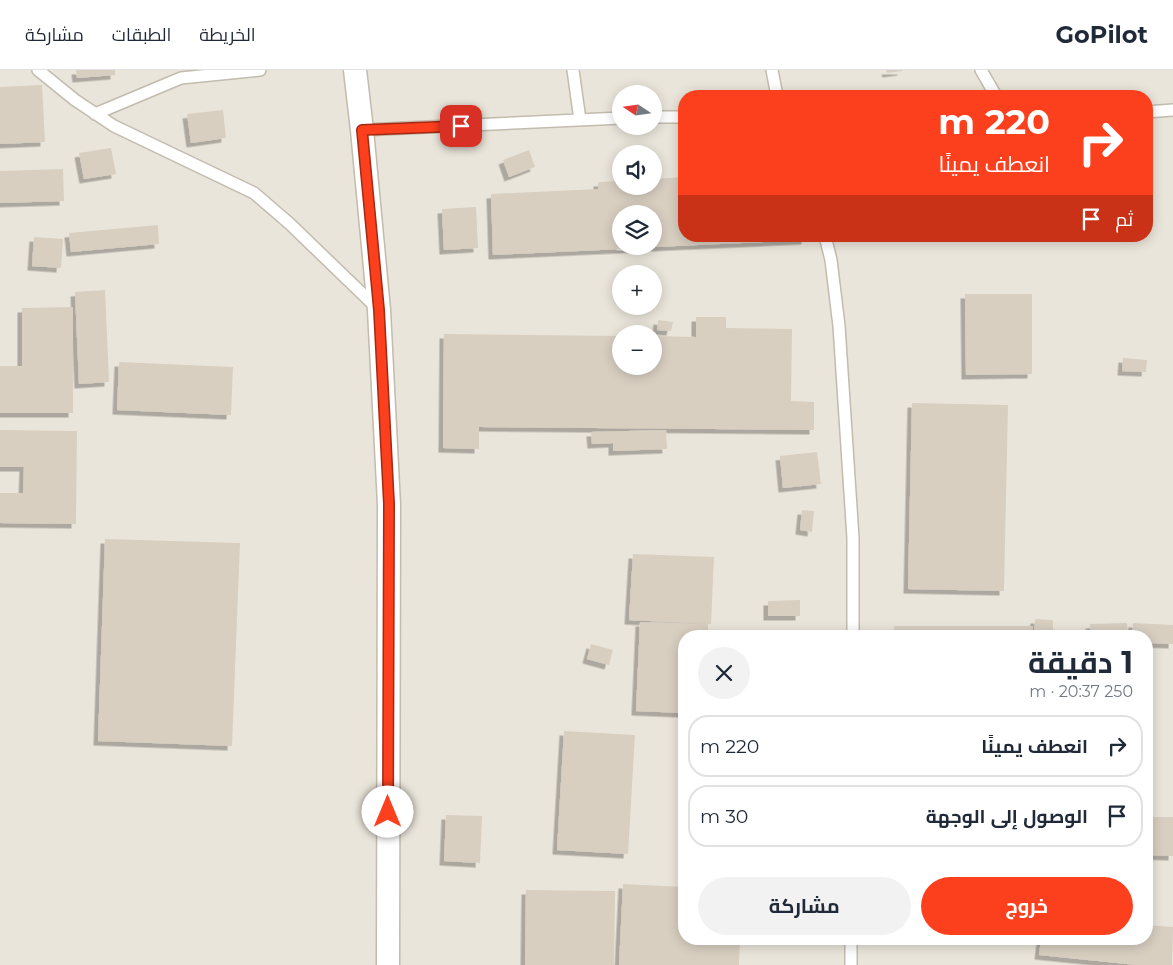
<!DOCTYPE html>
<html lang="ar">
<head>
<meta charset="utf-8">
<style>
  :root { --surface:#fff; --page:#f2f2f3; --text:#1f2937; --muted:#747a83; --line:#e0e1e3; --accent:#fc3f1d }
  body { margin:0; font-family:Montserrat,Cairo,sans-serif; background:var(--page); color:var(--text); direction:rtl; height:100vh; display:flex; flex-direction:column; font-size:19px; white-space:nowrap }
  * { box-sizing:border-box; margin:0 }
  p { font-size:16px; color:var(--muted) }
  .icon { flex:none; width:28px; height:28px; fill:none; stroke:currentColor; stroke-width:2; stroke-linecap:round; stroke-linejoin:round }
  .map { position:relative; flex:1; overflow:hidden; direction:ltr }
  .side { position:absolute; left:678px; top:560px; width:475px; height:315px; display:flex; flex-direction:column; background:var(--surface); border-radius:20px; box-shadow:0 2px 12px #0003; direction:rtl }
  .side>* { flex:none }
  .hud { position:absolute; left:678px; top:20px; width:475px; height:152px; border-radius:20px; box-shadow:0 2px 12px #0003; direction:rtl; background:#fc3f1d; color:#fff; overflow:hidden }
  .needle { width:32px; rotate:283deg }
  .fabs { position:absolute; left:612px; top:15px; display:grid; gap:10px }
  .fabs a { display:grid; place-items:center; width:50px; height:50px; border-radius:50%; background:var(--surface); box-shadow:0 2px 12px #0003; font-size:25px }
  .pin { position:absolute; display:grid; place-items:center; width:42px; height:42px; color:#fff; margin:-21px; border-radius:10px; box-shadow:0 2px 8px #0006 }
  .me { position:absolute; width:55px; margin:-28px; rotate:0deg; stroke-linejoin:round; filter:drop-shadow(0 0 4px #0008) }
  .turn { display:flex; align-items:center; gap:18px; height:105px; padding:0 20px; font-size:22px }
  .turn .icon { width:65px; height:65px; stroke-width:2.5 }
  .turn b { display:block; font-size:35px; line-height:42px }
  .then { display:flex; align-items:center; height:48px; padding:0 20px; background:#0003; gap:10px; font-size:19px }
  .round { display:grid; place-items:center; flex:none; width:52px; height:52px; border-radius:26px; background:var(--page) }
  .summary { display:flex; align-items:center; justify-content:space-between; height:85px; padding:0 20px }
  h1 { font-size:30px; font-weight:700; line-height:38px }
  .cta { display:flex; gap:10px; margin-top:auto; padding:10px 20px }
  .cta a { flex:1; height:58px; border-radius:30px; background:var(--accent); color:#fff; font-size:20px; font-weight:700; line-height:58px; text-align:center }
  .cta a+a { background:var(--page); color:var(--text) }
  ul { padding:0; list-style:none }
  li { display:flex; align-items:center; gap:15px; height:62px; margin:0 10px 8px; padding:0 10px; border:2px solid var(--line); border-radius:20px }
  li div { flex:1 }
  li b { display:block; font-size:19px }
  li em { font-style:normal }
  header { display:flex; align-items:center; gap:30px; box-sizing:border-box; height:70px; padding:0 25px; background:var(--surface); border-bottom:1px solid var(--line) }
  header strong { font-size:24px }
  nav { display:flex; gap:28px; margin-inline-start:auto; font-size:18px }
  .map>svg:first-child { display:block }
</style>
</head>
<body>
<header>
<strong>GoPilot</strong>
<nav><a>الخريطة</a><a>الطبقات</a><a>مشاركة</a></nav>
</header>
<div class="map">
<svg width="1173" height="895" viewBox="0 0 1173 895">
  <defs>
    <filter id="shadow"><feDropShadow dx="-4.5" dy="4.5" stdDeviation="0" flood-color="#0004"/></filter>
  </defs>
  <rect width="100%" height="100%" fill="#f6f3ec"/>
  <path fill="#eae5da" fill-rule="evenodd" d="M0 0H1173V895H0ZM621 24H654V56H621ZM684 26H1146V166H684ZM621 84H654V116H621ZM621 144H654V176H621ZM621 204H654V236H621ZM621 264H654V296H621ZM684 566H1146V869H684Z"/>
  <path fill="#d8cfc1" filter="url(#shadow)" d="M76 0H115V5L77 8Z
    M886 0H902V1L887 3Z
    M42 15 45 72 0 74V17Z
    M223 40 226 68 191 73 187 44Z
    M111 78 116 104 84 109 79 83Z
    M529 80 535 97 509 107 503 90Z
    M63 99 64 131 0 133V101Z
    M684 107V166H806V170L654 177V144H621V176H644V178L493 185 491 124 598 119V112L621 111V116H654V109Z
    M476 137 478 178 444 180 442 139Z
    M158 155 159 174 71 182 69 163Z
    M34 167 63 169 61 198 32 196Z
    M105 220 109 312 79 314 75 222Z
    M965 224H1032V304L966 305Z
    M73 237V343H0V296H22V238Z
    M696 247H726V258L792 259 791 331 814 332V360L479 357V379L443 378 444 264 621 266V296H654V266L696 267Z
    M658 250 673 252 671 261 657 260Z
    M1123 288 1147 290 1146 302 1122 301Z
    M119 292 233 297 231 345 117 340Z
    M912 333 1008 335 1004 521 908 519Z
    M0 360 77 361 76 454 0 453V423H23L24 397H0Z
    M666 360 667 379 613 381V373L592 374 591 362Z
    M817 382 821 414 783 418 780 386Z
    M802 440 814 441 812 462 800 460Z
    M105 469 240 473 232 676 98 671Z
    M633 484 714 487 711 554 629 550Z
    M800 530V546H768V531Z
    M1035 549 1053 550V565L1034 564Z
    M640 552 708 554V566H684V643L636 641Z
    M1127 553 1128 566H1091L1090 554Z
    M1133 553 1173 555V574L1146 573V566H1132Z
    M894 556H1033V566H894Z
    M591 574 613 580 609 595 587 589Z
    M564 661 635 665 628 784 557 780Z
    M446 745 482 746 480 793 444 791Z
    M1146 747H1173V786L1146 785Z
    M623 814 684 817V869H740L739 895H619Z
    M526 820 615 821 614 895H525Z
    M1146 855 1173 857 1172 895H1137L1039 885 1041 869H1146Z"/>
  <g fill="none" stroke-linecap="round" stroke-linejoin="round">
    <defs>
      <path id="lane" d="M38 0 75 30 114 56 254 123 290 154 377 238
        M573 0 580 50
        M772 0 777 26
        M981 0 996 26
        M1146 42 1173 40
        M95 44 181 8 260 0
        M654 47H684
        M362 60 621 48
        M825 166 831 190 839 256 853 468V566
        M851 895V869"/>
      <path id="street" d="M355 0 362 60 379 240 389 435 388 895"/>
    </defs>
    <use href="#lane" stroke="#c2bbae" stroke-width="14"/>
    <use href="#street" stroke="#c2bbae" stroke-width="25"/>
    <use href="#lane" stroke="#fff" stroke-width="11"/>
    <use href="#street" stroke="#fff" stroke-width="22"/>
  </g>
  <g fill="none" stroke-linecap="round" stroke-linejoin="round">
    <defs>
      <path id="route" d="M388 742 389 434 379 240 362 60 461 56"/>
    </defs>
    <use href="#route" stroke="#a42913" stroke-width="12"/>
    <use href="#route" stroke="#fc3f1d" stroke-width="9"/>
  </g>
</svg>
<div class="fabs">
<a><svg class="needle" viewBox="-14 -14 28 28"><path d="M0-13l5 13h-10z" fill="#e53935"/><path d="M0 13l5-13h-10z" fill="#747a83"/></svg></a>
<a><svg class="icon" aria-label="sound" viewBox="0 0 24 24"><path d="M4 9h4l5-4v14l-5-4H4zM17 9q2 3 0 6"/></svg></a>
<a><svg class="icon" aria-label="layers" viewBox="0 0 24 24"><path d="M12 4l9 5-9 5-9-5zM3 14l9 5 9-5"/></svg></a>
<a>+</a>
<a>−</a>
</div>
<div class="pin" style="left:461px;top:56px;background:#d93025"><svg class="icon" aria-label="arrive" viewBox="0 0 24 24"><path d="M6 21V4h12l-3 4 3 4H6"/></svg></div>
<svg class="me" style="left:388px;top:742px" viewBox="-20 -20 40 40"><circle r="19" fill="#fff"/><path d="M0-13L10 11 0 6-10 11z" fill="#fc3f1d"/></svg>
<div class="hud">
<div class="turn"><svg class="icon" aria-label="right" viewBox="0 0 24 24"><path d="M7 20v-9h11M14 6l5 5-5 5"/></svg><div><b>220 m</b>انعطف يمينًا</div></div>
<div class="then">ثم<svg class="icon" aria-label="arrive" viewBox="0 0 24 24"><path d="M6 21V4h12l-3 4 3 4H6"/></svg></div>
</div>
<section class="side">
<div class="summary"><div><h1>1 دقيقة</h1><p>250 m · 20:37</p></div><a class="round"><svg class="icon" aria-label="close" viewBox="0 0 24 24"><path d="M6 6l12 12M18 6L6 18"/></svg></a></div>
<ul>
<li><svg class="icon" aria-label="right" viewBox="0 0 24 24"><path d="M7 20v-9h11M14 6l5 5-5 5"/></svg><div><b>انعطف يمينًا</b></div><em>220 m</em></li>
<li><svg class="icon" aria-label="arrive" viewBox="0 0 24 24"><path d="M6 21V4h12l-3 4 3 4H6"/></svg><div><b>الوصول إلى الوجهة</b></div><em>30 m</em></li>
</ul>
<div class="cta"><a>خروج</a><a>مشاركة</a></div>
</section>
</div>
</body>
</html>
